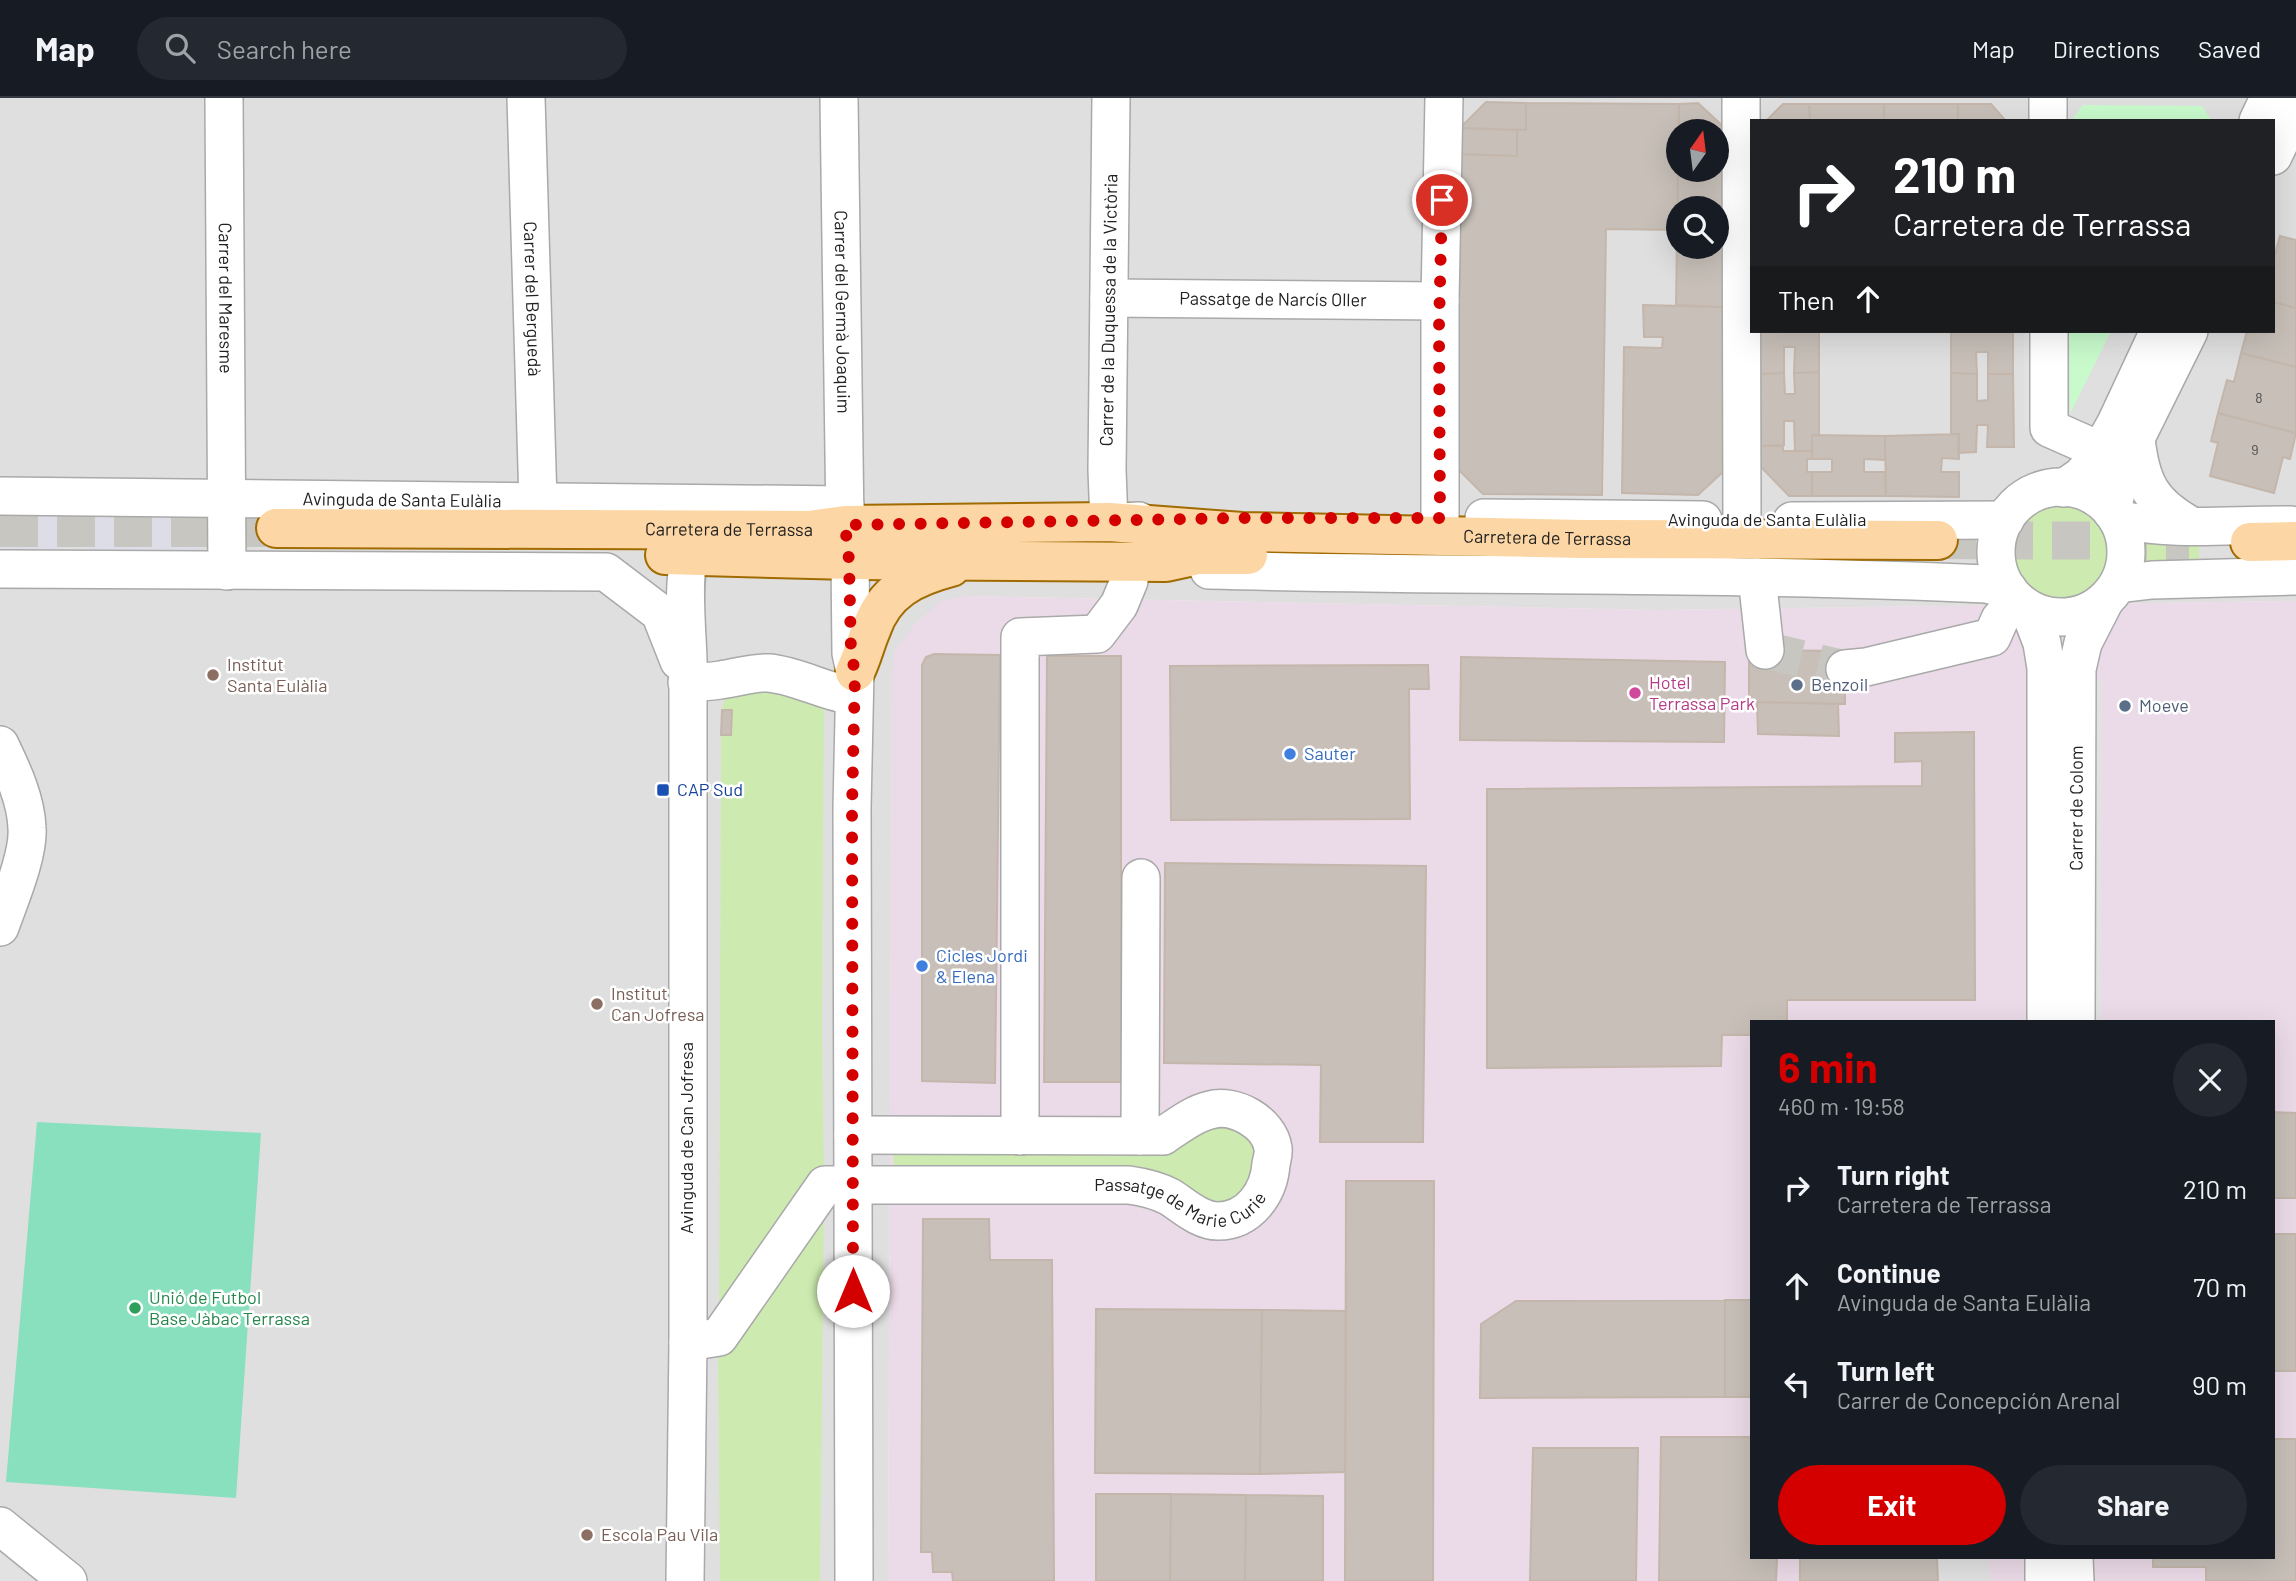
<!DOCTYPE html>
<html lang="en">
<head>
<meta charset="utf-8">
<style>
  :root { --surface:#171b24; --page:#242831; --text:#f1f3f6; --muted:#9ea1a6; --line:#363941; --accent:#d40000 }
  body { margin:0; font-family:Barlow,sans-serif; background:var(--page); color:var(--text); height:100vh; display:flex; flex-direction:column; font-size:26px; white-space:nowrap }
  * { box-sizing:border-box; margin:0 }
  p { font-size:23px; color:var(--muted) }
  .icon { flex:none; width:38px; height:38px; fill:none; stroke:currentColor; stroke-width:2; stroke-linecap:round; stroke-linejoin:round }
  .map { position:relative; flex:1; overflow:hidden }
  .drawer { position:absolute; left:1750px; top:922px; width:525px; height:539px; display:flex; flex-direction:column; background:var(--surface); border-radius:0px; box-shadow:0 7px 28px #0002 }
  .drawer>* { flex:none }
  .hud { position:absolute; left:1750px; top:21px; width:525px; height:214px; border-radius:0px; box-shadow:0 7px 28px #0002; background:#202124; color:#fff; overflow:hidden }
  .needle { width:46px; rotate:14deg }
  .buttons { position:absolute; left:1666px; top:21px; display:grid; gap:14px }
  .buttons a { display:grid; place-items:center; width:63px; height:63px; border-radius:50%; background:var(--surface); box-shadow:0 7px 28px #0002; font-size:35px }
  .pin { position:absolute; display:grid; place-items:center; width:60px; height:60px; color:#fff; margin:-30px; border:4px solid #fff; border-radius:50%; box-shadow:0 2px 7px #0007 }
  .me { position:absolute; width:77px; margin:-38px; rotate:0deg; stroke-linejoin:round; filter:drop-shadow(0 0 5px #0008) }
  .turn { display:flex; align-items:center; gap:24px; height:147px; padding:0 28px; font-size:32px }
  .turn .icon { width:91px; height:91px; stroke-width:2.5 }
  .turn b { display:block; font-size:49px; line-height:60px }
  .then { display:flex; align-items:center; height:66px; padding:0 28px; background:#0003; gap:14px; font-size:26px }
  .round { display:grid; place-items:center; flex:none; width:74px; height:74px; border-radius:37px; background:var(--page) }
  .headline { display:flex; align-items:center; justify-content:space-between; height:119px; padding:0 28px }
  h1 { font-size:42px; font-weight:700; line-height:52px; color:var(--accent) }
  .primary-button { display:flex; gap:14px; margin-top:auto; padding:14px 28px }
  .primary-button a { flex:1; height:80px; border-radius:42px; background:var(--accent); color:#fff; font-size:28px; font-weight:700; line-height:80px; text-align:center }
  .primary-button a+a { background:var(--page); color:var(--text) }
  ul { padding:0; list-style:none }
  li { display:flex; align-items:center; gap:21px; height:98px; padding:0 28px }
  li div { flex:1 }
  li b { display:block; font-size:26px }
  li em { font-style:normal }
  header { display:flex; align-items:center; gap:42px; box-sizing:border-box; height:98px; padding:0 35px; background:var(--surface); border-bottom:2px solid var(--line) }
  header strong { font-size:33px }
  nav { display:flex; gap:38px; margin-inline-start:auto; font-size:24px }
  .search { width:490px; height:63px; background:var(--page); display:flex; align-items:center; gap:18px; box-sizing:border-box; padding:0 24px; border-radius:38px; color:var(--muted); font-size:26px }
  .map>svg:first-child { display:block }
</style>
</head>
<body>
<header>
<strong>Map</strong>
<div class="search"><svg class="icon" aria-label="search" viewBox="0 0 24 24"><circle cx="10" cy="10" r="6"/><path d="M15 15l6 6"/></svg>Search here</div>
<nav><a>Map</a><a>Directions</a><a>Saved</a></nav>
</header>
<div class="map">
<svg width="2296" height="1483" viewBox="0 0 2296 1483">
  <rect width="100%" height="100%" fill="#f2efe9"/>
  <path fill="#e0dfdf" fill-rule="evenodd" d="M0 0H2296V503L1657 512 964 498 892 585 888 1483H0ZM1752 23H2273V233H1752ZM1678 33H1717V72H1678ZM1678 110H1717V149H1678Z"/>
  <path fill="#ebdbe8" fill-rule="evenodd" d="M964 498 1657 512 2296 503V1483H888L892 585 894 555 915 526 941 503ZM1752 924H2273V1460H1752Z"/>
  <path fill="#cdebb0" d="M2013 454a48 48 0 1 1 96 0a48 48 0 1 1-96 0Z
    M2199 434V473L2145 468C2139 459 2139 450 2144 441Z
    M751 586 824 605 822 933 824 1075 719 1226 721 637 732 612H722C726 592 734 592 751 586Z
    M1222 1023 1256 1044 1254 1088 1224 1106 894 1072 893 1053Z
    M824 1110 820 1483H720L718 1259Z"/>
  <path fill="#c8facc" d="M2083 7 2202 8 2212 23H2071Z
    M2069 233H2111L2070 316Z"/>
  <path fill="#88e0be" d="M37 1024 261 1035 236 1400 6 1384Z"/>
  <path fill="#e2e2e2" d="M2024 233H2041V334L2024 329Z
    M2091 579 2102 584 2101 924H2091Z
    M0 1455 34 1483H0Z
    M1937 1460H1988L1991 1483H1938Z"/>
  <path fill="#dddde8" d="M0 409 198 417 200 457 86 467V446L3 460V449H8V446H0Z"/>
  <path fill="#c7bfb8" stroke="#c4b6ab" stroke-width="2" fill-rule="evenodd" d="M1486 4 1526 5V32L1460 30Z
    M1526 5 1679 6 1677 132 1606 131 1602 397 1483 396 1456 369 1459 56 1517 58V32H1526Z
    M1698 5 1726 31 1723 209 1676 207 1678 69V72H1717V33H1679V6ZM1678 110H1717V149H1678Z
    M1783 6H1809L1810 23H1766Z
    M1809 6H1884V23H1810Z
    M1884 6H1958V23H1884Z
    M1958 6H1991L2006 23H1958Z
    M1460 30 1517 32V58L1459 56Z
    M2280 138 2296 142V210L2273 204V163Z
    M2273 204 2296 210V269L2241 255 2247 233H2273Z
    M1643 207 1723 209 1725 372 1698 397 1622 395 1624 249 1662 250 1663 239H1644Z
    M1760 233H1819V274L1794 275 1795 249H1784V275L1760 276Z
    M1951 233H2013V276H1988V254H1976L1977 276 1951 275Z
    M2241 255 2296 269V335L2218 315 2227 282 2234 284Z
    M1819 274V337H1812V353H1795L1794 323H1784V347L1761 348 1760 276 1784 275 1785 296H1795L1794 275Z
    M1951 275 1977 276V303L1988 302V276H2013L2014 349H1987L1988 327H1977L1976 354 1958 355 1959 336H1951Z
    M2218 315 2296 335 2290 361 2283 359 2274 395 2210 378 2218 345 2211 343Z
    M1959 336V361L1942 360 1941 374H1959V399L1886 398 1885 338Z
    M1812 337 1885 338V362L1864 361V374H1885L1886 398H1812V374H1832V361H1812Z
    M1761 348H1783V353H1812V361H1807V374H1812V398H1789L1759 367Z
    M1749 552 1845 553V606L1749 604Z
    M934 556 1000 557 995 985 922 983V567L926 559Z
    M1047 558H1121V984H1044Z
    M1461 559 1725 564 1724 644 1460 642Z
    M1428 567 1429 591H1409L1410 721 1171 722 1170 568Z
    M1757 604 1838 606 1839 638 1758 636Z
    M722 612H732L731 637H721Z
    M1974 634 1975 902H1787V924H1752V937H1722L1721 968 1487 970V691L1922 688V663L1895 664V635Z
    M1165 765 1426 768 1423 1044H1320L1321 967 1164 965Z
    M2273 1014 2296 1015V1100H2273Z
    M1346 1083H1434L1433 1483H1345Z
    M923 1121H989L990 1162H1052L1054 1483H953L952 1474H933L932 1454H921Z
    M2273 1136H2296V1273H2273Z
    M1725 1202V1299L1480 1300 1481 1226 1516 1203Z
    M1725 1202H1752V1299H1725Z
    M1096 1211 1262 1212 1260 1376 1095 1375Z
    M1262 1212 1346 1213 1345 1374 1260 1376Z
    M1661 1339H1752V1460H1777L1776 1483H1659Z
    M2273 1341H2296V1483H2206V1469H2153V1460H2273Z
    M1533 1350H1638L1636 1483H1530Z
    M1096 1396H1171L1170 1483H1096Z
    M1171 1396 1246 1397 1245 1483H1170Z
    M1246 1397 1323 1398V1483H1245Z
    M1800 1460H1937L1938 1483H1800Z"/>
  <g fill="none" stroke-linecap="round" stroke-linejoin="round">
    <path stroke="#c8c6c1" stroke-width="37" stroke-dasharray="37 18" stroke-linecap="butt" d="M1765 552 1845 571"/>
    <path stroke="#c8c6c1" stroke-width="38" stroke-dasharray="38 19" stroke-linecap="butt" d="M0 430H276
      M1938 442 2189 443"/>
    <defs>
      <g id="minor">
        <path id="s1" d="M224 0 227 473"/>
        <path id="s2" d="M526 0 538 404"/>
        <path id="s3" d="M839 0 845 427 850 462 851 555 855 574 852 710 854 1483"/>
        <path d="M1111 0 1107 372 1109 424 1139 423"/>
        <path d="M1741 0 1742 423"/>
        <path d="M2048 0V23"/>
        <path d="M2258 23 2269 0"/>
        <path d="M2273 58 2296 11"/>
        <path id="s4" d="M1109 200 1440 203"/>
        <path d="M2049 233V330L2101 353"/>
        <path d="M2136 341C2141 385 2151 405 2190 427"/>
        <circle cx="2061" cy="454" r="65"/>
        <path d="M2064 390 2081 378 2094 364 2116 325 2159 233"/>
        <path id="s5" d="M0 398 845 407"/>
        <path d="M2112 414 2121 370 2189 233"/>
        <path d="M1440 420V203L1444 0"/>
        <path d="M1484 420 1703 422"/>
        <path d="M2117 421C2173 434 2234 426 2291 427"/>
        <path d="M1792 423 2005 422"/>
        <path d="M0 471 606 474 660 515 679 563"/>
        <path d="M1209 472C1468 479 1727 474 1986 486L2008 491"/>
        <path d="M1757 479 1765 552"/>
        <path d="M2118 486 2152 482 2296 478"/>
        <path d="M2029 511 2042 545 2046 570V924"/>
        <path d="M1845 571 1866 569 1992 539 2000 521 2017 502"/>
        <path d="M687 584C698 584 710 584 720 582 737 580 752 574 769 575 799 578 824 594 854 598"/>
        <path d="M0 647C12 672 26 701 27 730 29 757 9 803 0 829"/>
        <path id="s6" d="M2076 924 2077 571 2083 545 2104 504"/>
        <path d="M1020 1038V539L1097 536 1119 507 1129 483"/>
        <path d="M1140 1038 1141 780"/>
        <path id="s7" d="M688 1244 719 1239 825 1087H1129C1143 1089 1157 1092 1170 1099 1184 1108 1200 1123 1218 1123 1249 1123 1269 1095 1271 1066 1272 1061 1274 1055 1273 1050 1269 1024 1234 1005 1210 1012 1193 1016 1178 1028 1163 1038L853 1037"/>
        <path d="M0 1428 68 1483"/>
        <path d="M2074 1460 2075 1483"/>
        <path d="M685 1483 688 1244V563C688 542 680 471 693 457 699 451 710 447 718 446"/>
        <path d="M2044 1483V1460"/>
      </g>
      <g id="major">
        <path id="s8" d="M276 430 809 432 845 427 1109 424 1242 434 1583 441 1938 442"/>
        <path d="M2250 444 2296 443"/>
        <path d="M665 457 850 462 1166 464 1198 457H1248"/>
        <path d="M855 574C862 560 865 546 871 532 884 493 913 479 951 469"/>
      </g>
    </defs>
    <use href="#minor" stroke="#a9a9a9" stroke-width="40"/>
    <use href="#major" stroke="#a06b00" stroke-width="42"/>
    <use href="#minor" stroke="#fff" stroke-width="37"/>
    <use href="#major" stroke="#fcd6a4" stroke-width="38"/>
  </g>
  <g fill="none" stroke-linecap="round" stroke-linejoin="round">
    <path stroke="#d40000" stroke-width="12" stroke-dasharray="0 21.6" d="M853 1193 852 710 855 574 851 555 849 462 845 427 1244 420H1440L1439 229 1442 102"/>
  </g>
  <g fill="#8d6e63" stroke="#fff" stroke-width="2.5">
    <circle cx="213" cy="577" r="7"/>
    <circle cx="597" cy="906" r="7"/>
    <circle cx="587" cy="1437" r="7"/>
  </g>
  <g fill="#5c6f8a" stroke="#fff" stroke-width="2.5">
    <circle cx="1797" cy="587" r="7"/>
    <circle cx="2125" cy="608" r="7"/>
  </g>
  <circle fill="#d1479c" stroke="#fff" stroke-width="2.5" cx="1635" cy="595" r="7"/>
  <g fill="#3f7fe0" stroke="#fff" stroke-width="2.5">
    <circle cx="1290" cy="656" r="7"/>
    <circle cx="922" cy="868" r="7"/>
  </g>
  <rect fill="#1a4fb4" stroke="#fff" stroke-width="2.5" x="656" y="685" width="14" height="14" rx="3.5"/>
  <circle fill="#2e9e5b" stroke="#fff" stroke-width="2.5" cx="135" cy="1210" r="7"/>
  <g text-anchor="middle" stroke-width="5" stroke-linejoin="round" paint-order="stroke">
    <g font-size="14" fill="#4b4948">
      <text x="2259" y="305">8</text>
      <text x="2255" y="357">9</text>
    </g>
    <g font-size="18" fill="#222" stroke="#fff">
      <text dy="6" stroke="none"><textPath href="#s1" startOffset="200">Carrer del Maresme</textPath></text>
      <text dy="6" stroke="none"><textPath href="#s4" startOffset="164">Passatge de Narcís Oller</textPath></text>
      <text dy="6" stroke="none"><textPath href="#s2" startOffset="201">Carrer del Berguedà</textPath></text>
      <text transform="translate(1109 212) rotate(-89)" y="6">Carrer de la Duquessa de la Victòria</text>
      <text dy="6" stroke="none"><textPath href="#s3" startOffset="214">Carrer del Germà Joaquim</textPath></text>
      <text dy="6" stroke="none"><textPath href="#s5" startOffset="402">Avinguda de Santa Eulàlia</textPath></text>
      <text x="1767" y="428">Avinguda de Santa Eulàlia</text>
      <text dy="6" stroke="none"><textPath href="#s8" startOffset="453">Carretera de Terrassa</textPath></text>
      <text dy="6" stroke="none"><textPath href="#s8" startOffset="1272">Carretera de Terrassa</textPath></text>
      <text dy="6" stroke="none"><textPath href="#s6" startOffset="214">Carrer de Colom</textPath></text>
      <text transform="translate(687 1040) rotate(-90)" y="6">Avinguda de Can Jofresa</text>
      <text dy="6" stroke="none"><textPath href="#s7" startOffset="579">Passatge de Marie Curie</textPath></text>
    </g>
    <g font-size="18" fill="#785e54" stroke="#fff" text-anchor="start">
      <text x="227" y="573">Institut<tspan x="227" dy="21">Santa Eulàlia</tspan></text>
      <text x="611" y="902">Institut<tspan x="611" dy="21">Can Jofresa</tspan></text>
      <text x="601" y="1443">Escola Pau Vila</text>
    </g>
    <g font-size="18" fill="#b23c85" stroke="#fff" text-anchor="start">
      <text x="1649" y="591">Hotel<tspan x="1649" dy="21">Terrassa Park</tspan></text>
    </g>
    <g font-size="18" fill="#4e5e75" stroke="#fff" text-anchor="start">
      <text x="1811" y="593">Benzoil</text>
      <text x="2139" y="614">Moeve</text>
    </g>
    <g font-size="18" fill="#366cbe" stroke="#fff" text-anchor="start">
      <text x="1304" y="662">Sauter</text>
      <text x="936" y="864">Cicles Jordi<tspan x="936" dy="21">&amp; Elena</tspan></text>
    </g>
    <g font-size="18" fill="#164399" stroke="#fff" text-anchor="start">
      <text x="677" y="698">CAP Sud</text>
    </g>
    <g font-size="18" fill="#27864d" stroke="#fff" text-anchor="start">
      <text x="149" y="1206">Unió de Futbol<tspan x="149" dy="21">Base Jàbac Terrassa</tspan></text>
    </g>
  </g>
</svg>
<div class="buttons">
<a><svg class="needle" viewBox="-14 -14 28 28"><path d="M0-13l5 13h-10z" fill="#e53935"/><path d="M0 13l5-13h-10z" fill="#9ea1a6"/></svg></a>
<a><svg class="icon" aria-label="search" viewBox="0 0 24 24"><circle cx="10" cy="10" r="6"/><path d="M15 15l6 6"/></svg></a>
</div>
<div class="pin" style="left:1442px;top:102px;background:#d93025"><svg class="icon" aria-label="arrive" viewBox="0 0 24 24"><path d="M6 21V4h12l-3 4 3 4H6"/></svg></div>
<svg class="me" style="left:853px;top:1193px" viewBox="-20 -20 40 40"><circle r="19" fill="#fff"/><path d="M0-13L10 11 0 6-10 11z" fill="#d40000"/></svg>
<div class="hud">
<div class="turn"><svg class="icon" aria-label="right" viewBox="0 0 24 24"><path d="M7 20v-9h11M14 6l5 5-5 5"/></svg><div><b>210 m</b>Carretera de Terrassa</div></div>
<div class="then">Then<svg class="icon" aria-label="ahead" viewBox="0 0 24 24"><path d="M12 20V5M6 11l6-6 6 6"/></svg></div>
</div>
<section class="drawer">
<div class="headline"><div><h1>6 min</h1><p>460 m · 19:58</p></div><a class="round"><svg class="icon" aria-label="close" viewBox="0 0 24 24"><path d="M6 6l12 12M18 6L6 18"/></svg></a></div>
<ul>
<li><svg class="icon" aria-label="right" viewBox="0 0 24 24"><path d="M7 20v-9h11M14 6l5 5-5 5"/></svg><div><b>Turn right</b><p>Carretera de Terrassa</p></div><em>210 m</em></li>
<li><svg class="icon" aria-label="ahead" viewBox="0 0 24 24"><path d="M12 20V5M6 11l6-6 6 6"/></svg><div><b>Continue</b><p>Avinguda de Santa Eulàlia</p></div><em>70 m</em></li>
<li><svg class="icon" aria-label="left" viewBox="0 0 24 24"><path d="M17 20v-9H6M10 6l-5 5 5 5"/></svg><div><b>Turn left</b><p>Carrer de Concepción Arenal</p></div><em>90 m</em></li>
</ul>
<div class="primary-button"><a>Exit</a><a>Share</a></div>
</section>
</div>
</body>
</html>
